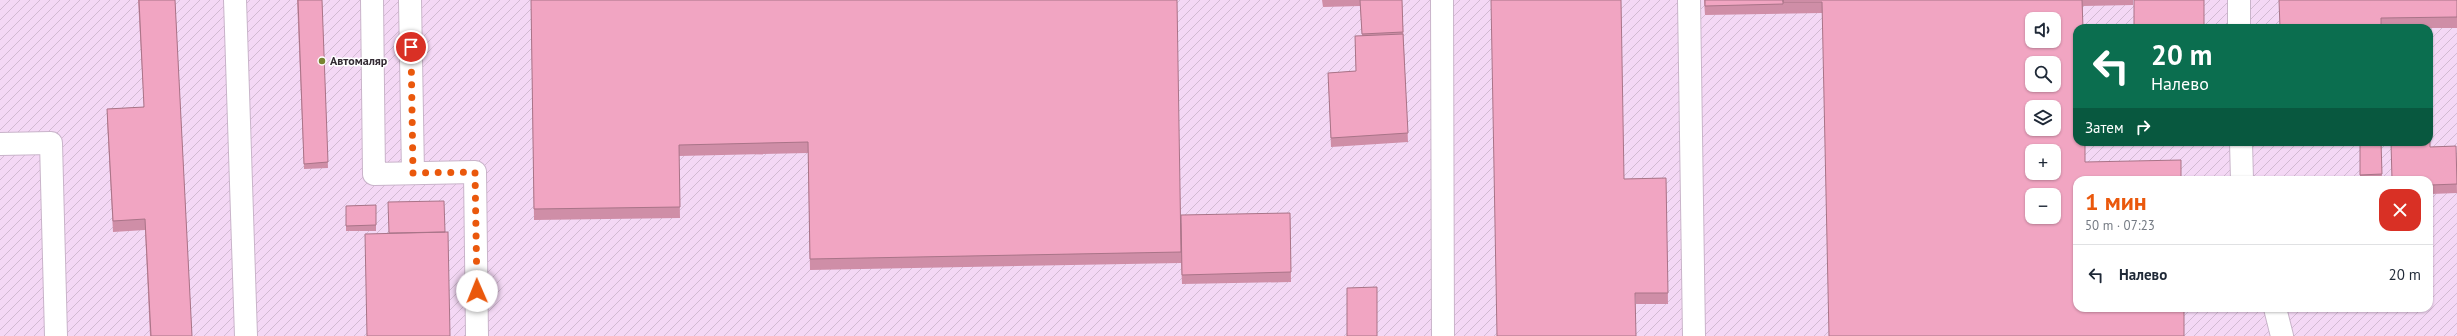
<!DOCTYPE html>
<html lang="ru">
<head>
<meta charset="utf-8">
<style>
  :root { --surface:#fff; --page:#f2f2f3; --text:#1f2937; --muted:#747a83; --line:#e0e1e3; --accent:#ea580c }
  body { margin:0; font-family:"PT Sans",sans-serif; background:var(--page); color:var(--text); height:100vh; display:flex; flex-direction:column; font-size:15px; white-space:nowrap }
  * { box-sizing:border-box; margin:0 }
  p { font-size:13px; color:var(--muted) }
  .icon { flex:none; width:22px; height:22px; fill:none; stroke:currentColor; stroke-width:2; stroke-linecap:round; stroke-linejoin:round }
  .map { position:relative; flex:1; overflow:hidden }
  .drawer { position:absolute; left:2073px; top:176px; width:360px; height:136px; display:flex; flex-direction:column; background:var(--surface); border-radius:12px; box-shadow:0 1px 3px #0004 }
  .drawer>* { flex:none }
  .top-card { position:absolute; left:2073px; top:24px; width:360px; height:122px; border-radius:12px; box-shadow:0 1px 3px #0004; background:#0b6e4f; color:#fff; overflow:hidden }
  .controls { position:absolute; left:2025px; top:12px; display:grid; gap:8px }
  .controls a { display:grid; place-items:center; width:36px; height:36px; border-radius:8px; background:var(--surface); box-shadow:0 1px 3px #0004; font-size:20px }
  .pin { position:absolute; display:grid; place-items:center; width:34px; height:34px; color:#fff; margin:-17px; border:2px solid #fff; border-radius:50%; box-shadow:0 1px 4px #0007 }
  .me { position:absolute; width:44px; margin:-22px; rotate:359deg; stroke-linejoin:round; filter:drop-shadow(0 0 3px #0008) }
  .turn { display:flex; align-items:center; gap:14px; height:84px; padding:0 12px; font-size:18px }
  .turn .icon { width:52px; height:52px; stroke-width:2.5 }
  .turn b { display:block; font-size:28px; line-height:34px }
  .then { display:flex; align-items:center; height:38px; padding:0 12px; background:#0003; gap:8px; font-size:15px }
  .round { display:grid; place-items:center; flex:none; width:42px; height:42px; border-radius:12px; background:var(--page) }
  .headline { display:flex; align-items:center; justify-content:space-between; height:68px; padding:0 12px }
  h1 { font-size:24px; font-weight:800; line-height:30px; color:var(--accent) }
  ul { padding:0; list-style:none }
  li { display:flex; align-items:center; gap:12px; height:60px; padding:0 12px; border-top:1px solid var(--line) }
  li div { flex:1 }
  li b { display:block; font-size:15px }
  li em { font-style:normal }
  .map>svg:first-child { display:block }
</style>
</head>
<body>
<div class="map">
<svg width="2457" height="336" viewBox="0 0 2457 336">
  <defs>
    <pattern id="industrial-furrows" width="10" height="10" patternUnits="userSpaceOnUse"><rect width="10" height="10" fill="#f4d8f5"/><path d="M-1 1l2-2M0 10L10 0M9 11l2-2" fill="none" stroke="#d2bad2"/></pattern>
  </defs>
  <rect width="100%" height="100%" fill="#fbe5fc"/>
  <path fill="url(#industrial-furrows)" fill-rule="evenodd" d="M0 0H2457V336H0ZM2032 19H2054V41H2032ZM2077 28H2429V142H2077ZM2032 63H2054V85H2032ZM2032 107H2054V129H2032ZM2032 151H2054V173H2032ZM2077 180H2429V308H2077ZM2032 195H2054V217H2032Z"/>
  <g fill="none" stroke-linecap="round" stroke-linejoin="round">
    <defs>
      <path id="service" d="M372 0 374 174 475 172 477 336
        M410 0 413 173
        M1689 0 1694 336
        M2239 0V28
        M2241 142 2242 180
        M0 144 51 143 56 336
        M2275 308 2282 336"/>
      <path id="minor" d="M235 0 246 336
        M1442 0 1443 336"/>
    </defs>
    <use href="#service" stroke="#c9b4ca" stroke-width="24"/>
    <use href="#minor" stroke="#c9b4ca" stroke-width="24"/>
    <use href="#service" stroke="#fff" stroke-width="22"/>
    <use href="#minor" stroke="#fff" stroke-width="22"/>
  </g>
  <path fill="#cf8ea7" d="M138 0H175L192 336H150L145 230 113 232 107 120V109L144 107Z
    M297 0H322L328 168 304 169Z
    M531 0 1181 223 1290 213 1291 282 1182 284 1181 260V263L810 270 808 153 679 156 680 218 534 220Z
    M1322 0H1402L1408 142 1331 147 1328 73 1356 71 1355 36H1362L1360 6 1323 7Z
    M1704 0H2133V5L2083 6 2077 180 1822 13 1705 15Z
    M2457 0V28H2279Z
    M2360 142H2381L2382 180H2360Z
    M2456 146 2457 193 2431 194V210H2429L2430 147Z
    M1666 178 1668 304H1636L1624 179Z
    M376 205V231H346V206Z"/>
  <path fill="#f1a5c2" stroke="#a97488" fill-rule="evenodd" d="M139 0H175L192 336H151L145 219 113 221 107 109 144 107Z
    M298 0H322L328 162 304 164Z
    M531 0H1177L1181 252 810 259 808 142 679 145 680 207 534 209Z
    M1360 0H1402L1403 32 1362 34Z
    M1491 0H1621L1624 179 1666 178 1668 293H1635L1636 336H1497Z
    M1705 0H1783V4L1705 6Z
    M1783 0H2082L2083 28H2077V142H2085V162L2181 160V180H2077V308H2184V336H1829L1822 2H1783ZM2032 19H2054V41H2032ZM2032 63H2054V85H2032ZM2032 107H2054V129H2032ZM2032 151H2054V173H2032ZM2032 195H2054V217H2032Z
    M2134 0H2204V28H2134Z
    M2279 0H2457V17L2381 18V28H2280Z
    M1403 34 1408 133 1331 138 1328 73 1356 71 1355 36Z
    M2429 131H2430V147L2456 146 2457 184 2431 185V201H2429V180H2392L2391 142H2429Z
    M2360 142H2381L2382 174 2360 175Z
    M444 201 445 232 389 233 388 202Z
    M376 205V225L346 226V206Z
    M1290 213 1291 272 1182 275 1181 215Z
    M448 232 450 336H367L365 234Z
    M1377 287V336H1347V288Z"/>
  <g fill="none" stroke-linecap="round" stroke-linejoin="round">
    <path stroke="#ea580c" stroke-width="7" stroke-dasharray="0 12.6" d="M411 47 413 173 475 172 477 291"/>
  </g>
  <circle fill="#788431" stroke="#fff" stroke-width="1.5" cx="322" cy="61" r="4"/>
  <g text-anchor="middle" stroke-width="3" stroke-linejoin="round" paint-order="stroke">
    <g font-size="12" font-weight="bold" fill="#322a32" stroke="#fff" text-anchor="start">
      <text x="330" y="65">Автомаляр</text>
    </g>
  </g>
</svg>
<div class="controls">
<a><svg class="icon" aria-label="sound" viewBox="0 0 24 24"><path d="M4 9h4l5-4v14l-5-4H4zM17 9q2 3 0 6"/></svg></a>
<a><svg class="icon" aria-label="search" viewBox="0 0 24 24"><circle cx="10" cy="10" r="6"/><path d="M15 15l6 6"/></svg></a>
<a><svg class="icon" aria-label="layers" viewBox="0 0 24 24"><path d="M12 4l9 5-9 5-9-5zM3 14l9 5 9-5"/></svg></a>
<a>+</a>
<a>−</a>
</div>
<div class="pin" style="left:411px;top:47px;background:#d93025"><svg class="icon" aria-label="arrive" viewBox="0 0 24 24"><path d="M6 21V4h12l-3 4 3 4H6"/></svg></div>
<svg class="me" style="left:477px;top:291px" viewBox="-20 -20 40 40"><circle r="19" fill="#fff"/><path d="M0-13L10 11 0 6-10 11z" fill="#ea580c"/></svg>
<div class="top-card">
<div class="turn"><svg class="icon" aria-label="left" viewBox="0 0 24 24"><path d="M17 20v-9H6M10 6l-5 5 5 5"/></svg><div><b>20 m</b>Налево</div></div>
<div class="then">Затем<svg class="icon" aria-label="right" viewBox="0 0 24 24"><path d="M7 20v-9h11M14 6l5 5-5 5"/></svg></div>
</div>
<section class="drawer">
<div class="headline"><div><h1>1 мин</h1><p>50 m · 07:23</p></div><a class="round" style="background:#d93025;color:#fff"><svg class="icon" aria-label="close" viewBox="0 0 24 24"><path d="M6 6l12 12M18 6L6 18"/></svg></a></div>
<ul>
<li><svg class="icon" aria-label="left" viewBox="0 0 24 24"><path d="M17 20v-9H6M10 6l-5 5 5 5"/></svg><div><b>Налево</b></div><em>20 m</em></li>
</ul>
</section>
</div>
</body>
</html>
